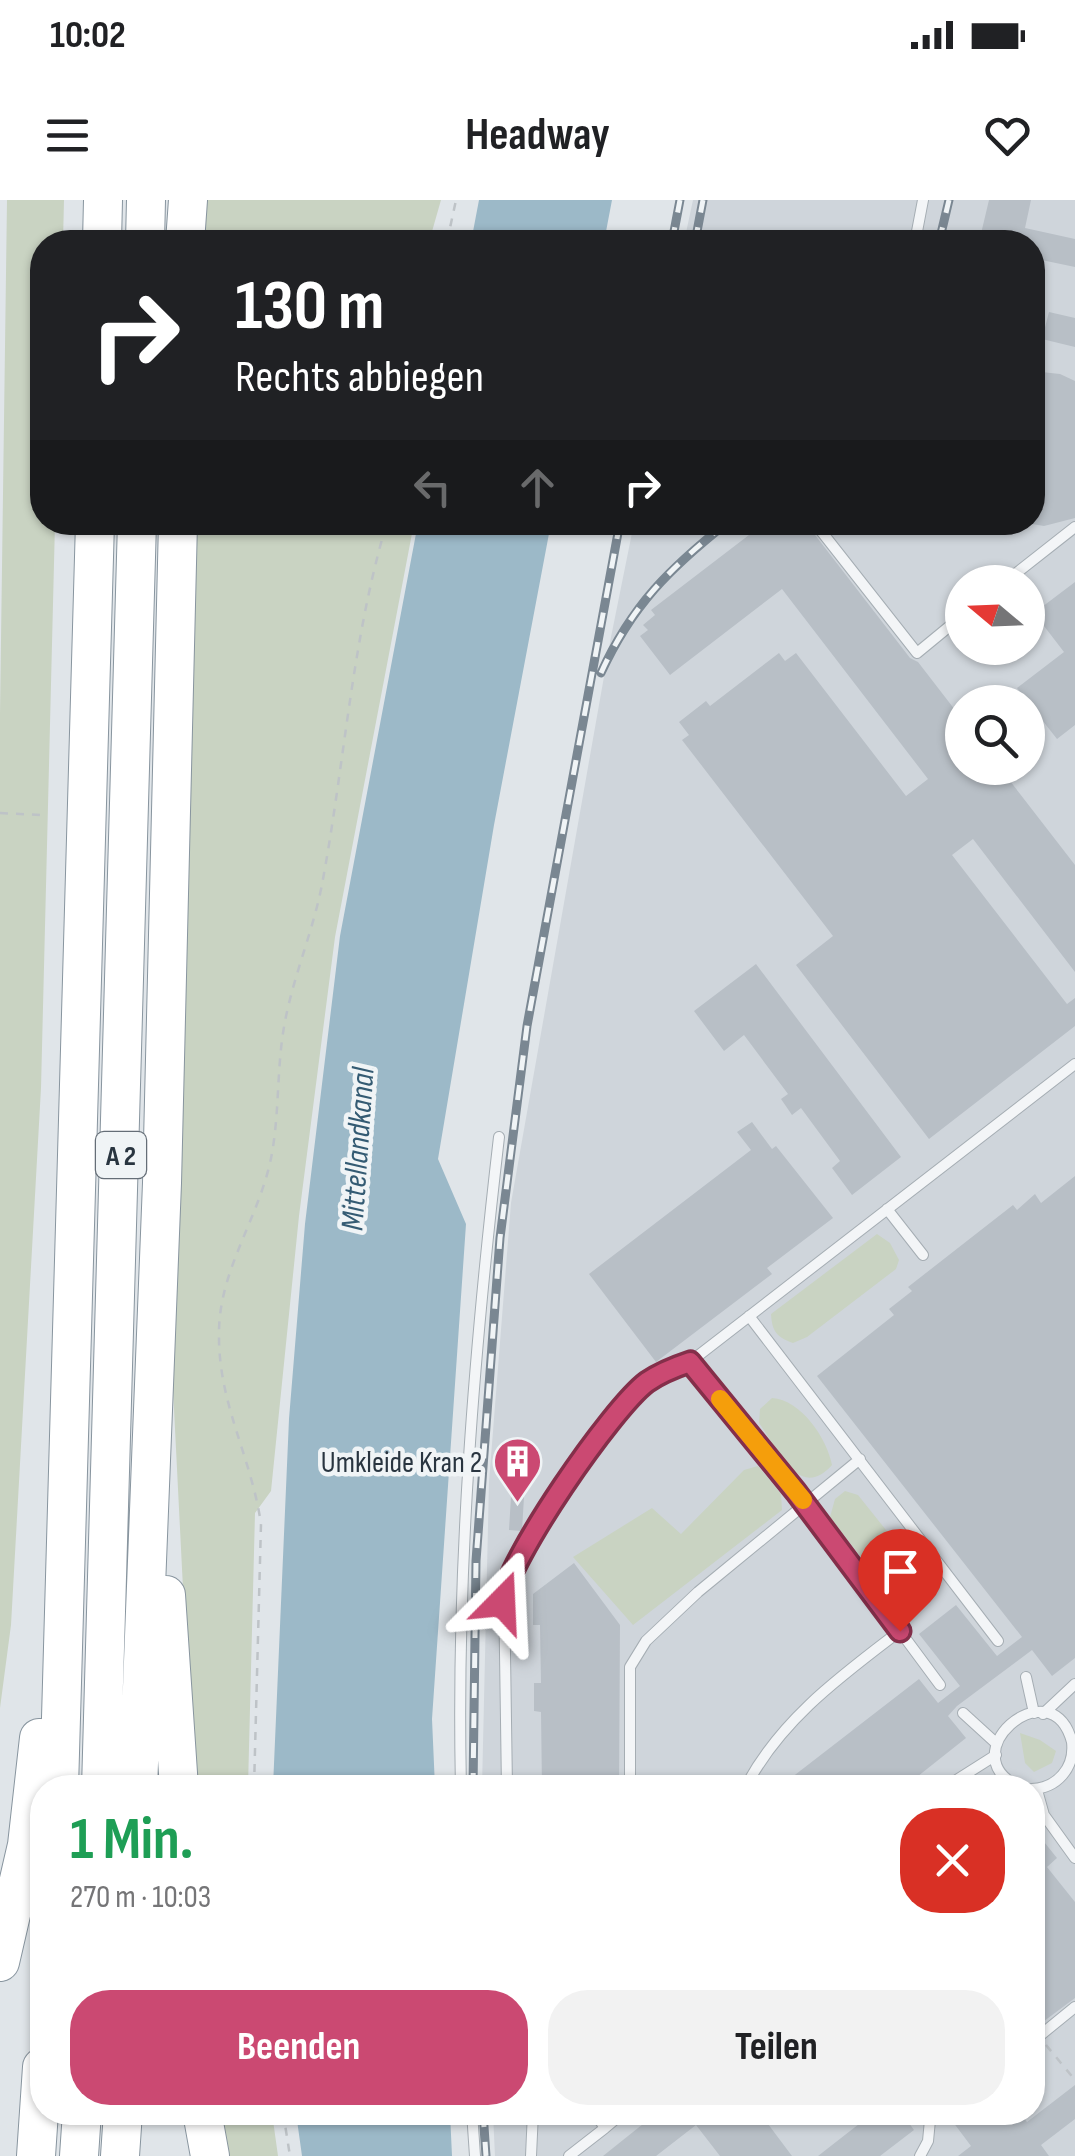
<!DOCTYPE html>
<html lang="de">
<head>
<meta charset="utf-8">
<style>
  :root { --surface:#fff; --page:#f2f2f2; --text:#202124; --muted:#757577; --accent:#cb4972 }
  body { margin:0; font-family:"Sofia Sans Condensed",sans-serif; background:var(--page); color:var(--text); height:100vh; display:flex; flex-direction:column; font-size:38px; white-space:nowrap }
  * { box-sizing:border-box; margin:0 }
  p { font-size:32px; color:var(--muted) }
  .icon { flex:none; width:55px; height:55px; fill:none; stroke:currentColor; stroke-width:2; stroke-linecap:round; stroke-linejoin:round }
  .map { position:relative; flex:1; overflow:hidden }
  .sheet { position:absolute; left:30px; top:1575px; width:1015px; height:350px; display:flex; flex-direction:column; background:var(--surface); border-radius:40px; box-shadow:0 2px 8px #0004 }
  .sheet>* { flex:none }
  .banner { position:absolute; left:30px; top:30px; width:1015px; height:305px; border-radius:40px; box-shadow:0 2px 8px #0004; background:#202124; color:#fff; overflow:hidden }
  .needle { width:65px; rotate:289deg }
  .buttons { position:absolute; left:945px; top:365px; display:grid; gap:20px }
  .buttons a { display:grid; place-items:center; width:100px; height:100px; border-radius:50%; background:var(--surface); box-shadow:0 2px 8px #0004; font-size:50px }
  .pin { position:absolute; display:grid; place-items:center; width:85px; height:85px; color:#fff; margin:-102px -42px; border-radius:50% 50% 50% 0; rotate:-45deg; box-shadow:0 0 10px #0007 }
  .pin .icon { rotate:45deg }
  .me { position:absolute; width:110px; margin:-55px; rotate:21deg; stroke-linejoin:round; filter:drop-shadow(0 0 8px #0008) }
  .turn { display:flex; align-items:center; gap:35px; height:210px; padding:0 40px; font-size:45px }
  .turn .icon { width:130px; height:130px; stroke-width:2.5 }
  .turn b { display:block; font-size:70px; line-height:85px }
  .lanes { display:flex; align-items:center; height:95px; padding:0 40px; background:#0003; justify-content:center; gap:50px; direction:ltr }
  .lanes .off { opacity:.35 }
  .round { display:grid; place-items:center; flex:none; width:105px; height:105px; border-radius:40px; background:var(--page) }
  .headline { display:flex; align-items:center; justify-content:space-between; height:170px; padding:0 40px }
  h1 { font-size:60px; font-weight:700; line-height:75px; color:#1e9e55 }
  .primary-button { display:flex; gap:20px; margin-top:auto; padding:20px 40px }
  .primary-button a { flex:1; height:115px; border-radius:40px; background:var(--accent); color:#fff; font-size:40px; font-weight:700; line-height:115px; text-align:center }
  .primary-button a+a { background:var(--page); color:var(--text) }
  .status { display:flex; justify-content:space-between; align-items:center; height:70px; padding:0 50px; background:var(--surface); direction:ltr }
  .status svg { height:28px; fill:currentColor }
  header { display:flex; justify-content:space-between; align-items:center; height:130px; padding:0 40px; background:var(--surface); font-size:45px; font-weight:700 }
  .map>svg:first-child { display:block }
</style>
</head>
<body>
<div class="status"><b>10:02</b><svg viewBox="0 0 49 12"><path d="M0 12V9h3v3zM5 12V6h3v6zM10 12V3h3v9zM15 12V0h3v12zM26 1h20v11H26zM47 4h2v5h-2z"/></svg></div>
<header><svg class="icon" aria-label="menu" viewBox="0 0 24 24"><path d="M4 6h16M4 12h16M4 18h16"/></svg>Headway<svg class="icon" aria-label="heart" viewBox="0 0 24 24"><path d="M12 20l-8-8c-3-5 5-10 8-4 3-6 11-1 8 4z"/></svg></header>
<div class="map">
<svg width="1075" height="1956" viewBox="0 0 1075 1956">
  <rect width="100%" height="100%" fill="#e0e5e9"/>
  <path fill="#cfd5db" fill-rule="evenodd" d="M693 0H1075V1956H495L493 1913 1032 1912V1588H482L489 1282 511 1003 611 437 634 323 1032 322V42H684ZM962 382H1028V448H962ZM962 502H1028V568H962Z"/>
  <path fill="#c9d3c2" d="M7 0H64L63 42H42V322L55 323 41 888 11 1425 0 1508V514Z
    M201 0H441L429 42H200Z
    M193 323H414L335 737 299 1016 271 1291 255 1313 248 1587 193 1588 173 1189Z
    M877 1034 890 1043 899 1060 896 1069 807 1137 793 1143C777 1137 772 1132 771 1114Z
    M772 1198C801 1200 827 1238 832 1265 799 1302 778 1249 759 1223L760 1209Z
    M758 1266 781 1294 782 1310 633 1425 573 1357 652 1308 681 1334 744 1270Z
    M845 1291 858 1295 926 1380 895 1401 830 1317 835 1299Z
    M1020 1533 1040 1540 1056 1551 1052 1563 1034 1572 1025 1563Z
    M220 1913H272L278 1956H230L224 1942Z"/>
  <path fill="#9cb9c8" d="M479 0H612L604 42H471Z
    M418 323H551L494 625 438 959 466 1024 432 1519 435 1587H273L289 1219 305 1024 340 736Z
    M296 1913H450L452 1956H302Z"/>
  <path fill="#b8bfc6" d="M989 0H1031L1025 28 1075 39V67L1032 58V42H979Z
    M1049 112 1075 118V147L1042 139Z
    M1032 171 1060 174 1075 181V318L1044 326 1032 324Z
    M766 322H805L910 458 918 462 962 519V568H1000L1075 665V772L973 639 952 655 1067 804 1075 798V826L929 939 796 765 833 736 682 540 689 535 679 522 706 501 710 506 779 453 785 461 796 453 906 596 928 579 782 389 670 475 640 436 648 430 643 425 655 415 651 410Z
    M1075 382V525L1057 539 1017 488 1064 452 1034 413Z
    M756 764 901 957 852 995 832 968 840 961 801 908 792 915 781 899 788 894 744 835 724 851 694 811Z
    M752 922 772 949 776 946 833 1018 767 1068 772 1074 656 1162 589 1074 751 950 737 932Z
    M1075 976V1458L1052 1476 1032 1450 957 1506 948 1516 966 1538 903 1588H778L919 1479 938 1503 960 1486 919 1434 956 1405 997 1456 1022 1437 817 1176 894 1115 889 1109 912 1091 908 1087 1013 1005 1017 1010 1035 994 1041 1003Z
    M512 1280H525L522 1331 509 1330Z
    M574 1363 620 1425 619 1588H542L541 1512 534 1511V1483H541L540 1425H533V1394Z
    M1032 1627 1057 1658 1047 1667 1075 1702V1798L1032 1830Z
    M1075 1885V1919L1041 1945 1049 1956H958L971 1946 953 1922 965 1912H1019L1027 1922Z
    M658 1912H759L792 1956H720L696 1925 656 1956H603Z
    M849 1912H901L914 1930 880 1956H818L859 1924Z"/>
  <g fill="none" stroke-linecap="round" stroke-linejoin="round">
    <defs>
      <path id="service" d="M915 42 923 0
        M814 322 917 453 962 416
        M1005 382 1075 327
        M887 1009 923 1055
        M749 1116 998 1441
        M1026 1477 1034 1513
        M940 1485 797 1292 690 1162 1075 864
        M963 1513 997 1544
        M1043 1514 1075 1484
        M461 1588C456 1370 474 1152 499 937
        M507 1588 504 1386 539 1324 631 1197 647 1182 690 1162
        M630 1588V1467L646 1441 698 1392 860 1259
        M745 1588C780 1520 841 1476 900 1431
        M944 1588 996 1555
        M1023 1588C945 1558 1051 1464 1072 1542 1075 1568 1057 1588 1032 1589
        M1037 1590 1044 1615 1075 1658
        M1032 1842 1075 1807
        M472 1912 475 1956
        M594 1912 605 1928 624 1912
        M531 1956 533 1912
        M569 1956 605 1928
        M920 1956 928 1941 930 1920 941 1912"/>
      <path id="motorway" d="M102 42 103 0
        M145 42 146 0
        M185 42 188 0
        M166 1395 179 1588
        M59 1588 95 322
        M101 1588 137 322
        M138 1588 162 983 178 322
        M0 1762 27 1645 39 1538
        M202 1912 210 1956
        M36 1956 42 1867
        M79 1956 82 1912
        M120 1956 123 1912"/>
    </defs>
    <use href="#service" stroke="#a5adb3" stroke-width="12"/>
    <use href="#motorway" stroke="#88959f" stroke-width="40"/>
    <path stroke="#bec3c7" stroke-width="2.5" stroke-dasharray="8 8" stroke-linecap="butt" d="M447 42 456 0
      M0 613 41 615
      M254 1588 261 1324C251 1255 218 1204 219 1133 219 1068 261 1016 272 953 279 914 277 873 283 833 291 780 314 731 323 679 345 560 352 439 387 322
      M1046 1845 1075 1880
      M283 1912 290 1956"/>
    <use href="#service" stroke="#f3f5f7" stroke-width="10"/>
    <use href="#motorway" stroke="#fff" stroke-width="38"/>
    <defs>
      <path id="rail" d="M672 42 680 0
        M695 42 703 0
        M939 42 949 0
        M601 473C632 405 670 368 728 322
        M473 1588 476 1361 500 1038 527 826 620 322
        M483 1912 486 1956"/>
    </defs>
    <use href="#rail" stroke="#7a8792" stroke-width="9"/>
    <use href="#rail" stroke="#f0f4f6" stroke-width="5" stroke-dasharray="15" stroke-linecap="butt"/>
  </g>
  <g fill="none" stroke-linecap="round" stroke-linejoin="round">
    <defs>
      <path id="route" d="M502 1402C507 1360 612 1208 647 1182 660 1173 675 1167 690 1162L796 1292 900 1431"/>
    </defs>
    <use href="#route" stroke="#842f4a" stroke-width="25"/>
    <use href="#route" stroke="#cb4972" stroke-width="18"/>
    <path stroke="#f59e0b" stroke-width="18" d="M720 1199 803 1300"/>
  </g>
  <defs>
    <symbol id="building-pin" viewBox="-11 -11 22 30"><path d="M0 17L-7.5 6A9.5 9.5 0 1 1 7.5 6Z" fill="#cb4972" stroke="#f0f4f6"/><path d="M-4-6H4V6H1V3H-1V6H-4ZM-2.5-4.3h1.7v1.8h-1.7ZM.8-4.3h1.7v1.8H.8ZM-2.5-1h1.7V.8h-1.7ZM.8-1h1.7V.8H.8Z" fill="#fff"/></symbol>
  </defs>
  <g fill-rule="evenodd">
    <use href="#building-pin" x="490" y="1234" width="55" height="75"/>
  </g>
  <g text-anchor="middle" stroke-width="9" stroke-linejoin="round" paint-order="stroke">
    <rect fill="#f0f4f6" stroke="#656e77" stroke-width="2.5" x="96" y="932" width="50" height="46" rx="8"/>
    <g font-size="28" font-weight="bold" fill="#293540">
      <text x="121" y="965">A 2</text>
    </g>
    <g font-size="30" fill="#293540" stroke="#f0f4f6" text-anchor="end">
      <text x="482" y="1272">Umkleide Kran 2</text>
    </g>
    <g font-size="32" font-style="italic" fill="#345b73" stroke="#f0f4f6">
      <text transform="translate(357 949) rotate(-86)" y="11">Mittellandkanal</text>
    </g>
  </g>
</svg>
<div class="buttons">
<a><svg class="needle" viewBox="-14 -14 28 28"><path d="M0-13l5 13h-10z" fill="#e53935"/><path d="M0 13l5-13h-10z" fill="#757577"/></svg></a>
<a><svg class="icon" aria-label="search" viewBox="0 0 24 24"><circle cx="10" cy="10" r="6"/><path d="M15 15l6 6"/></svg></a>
</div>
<div class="pin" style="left:900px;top:1431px;background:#d93025"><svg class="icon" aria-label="arrive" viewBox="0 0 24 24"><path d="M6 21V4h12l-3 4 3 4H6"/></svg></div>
<svg class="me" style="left:502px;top:1402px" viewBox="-20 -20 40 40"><path d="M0-17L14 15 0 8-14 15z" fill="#cb4972" stroke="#fff" stroke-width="4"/></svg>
<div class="banner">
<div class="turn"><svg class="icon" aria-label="right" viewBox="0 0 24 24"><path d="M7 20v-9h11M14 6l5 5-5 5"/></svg><div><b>130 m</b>Rechts abbiegen</div></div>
<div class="lanes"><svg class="icon off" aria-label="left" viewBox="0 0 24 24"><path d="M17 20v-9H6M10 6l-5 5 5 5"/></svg><svg class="icon off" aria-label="ahead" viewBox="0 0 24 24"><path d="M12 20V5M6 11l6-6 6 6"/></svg><svg class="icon" aria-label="right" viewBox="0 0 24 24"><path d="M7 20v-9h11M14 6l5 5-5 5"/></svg></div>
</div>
<section class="sheet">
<div class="headline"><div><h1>1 Min.</h1><p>270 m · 10:03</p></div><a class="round" style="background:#d93025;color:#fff"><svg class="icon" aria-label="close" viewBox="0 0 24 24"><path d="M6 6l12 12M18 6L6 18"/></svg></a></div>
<div class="primary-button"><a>Beenden</a><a>Teilen</a></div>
</section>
</div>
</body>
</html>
